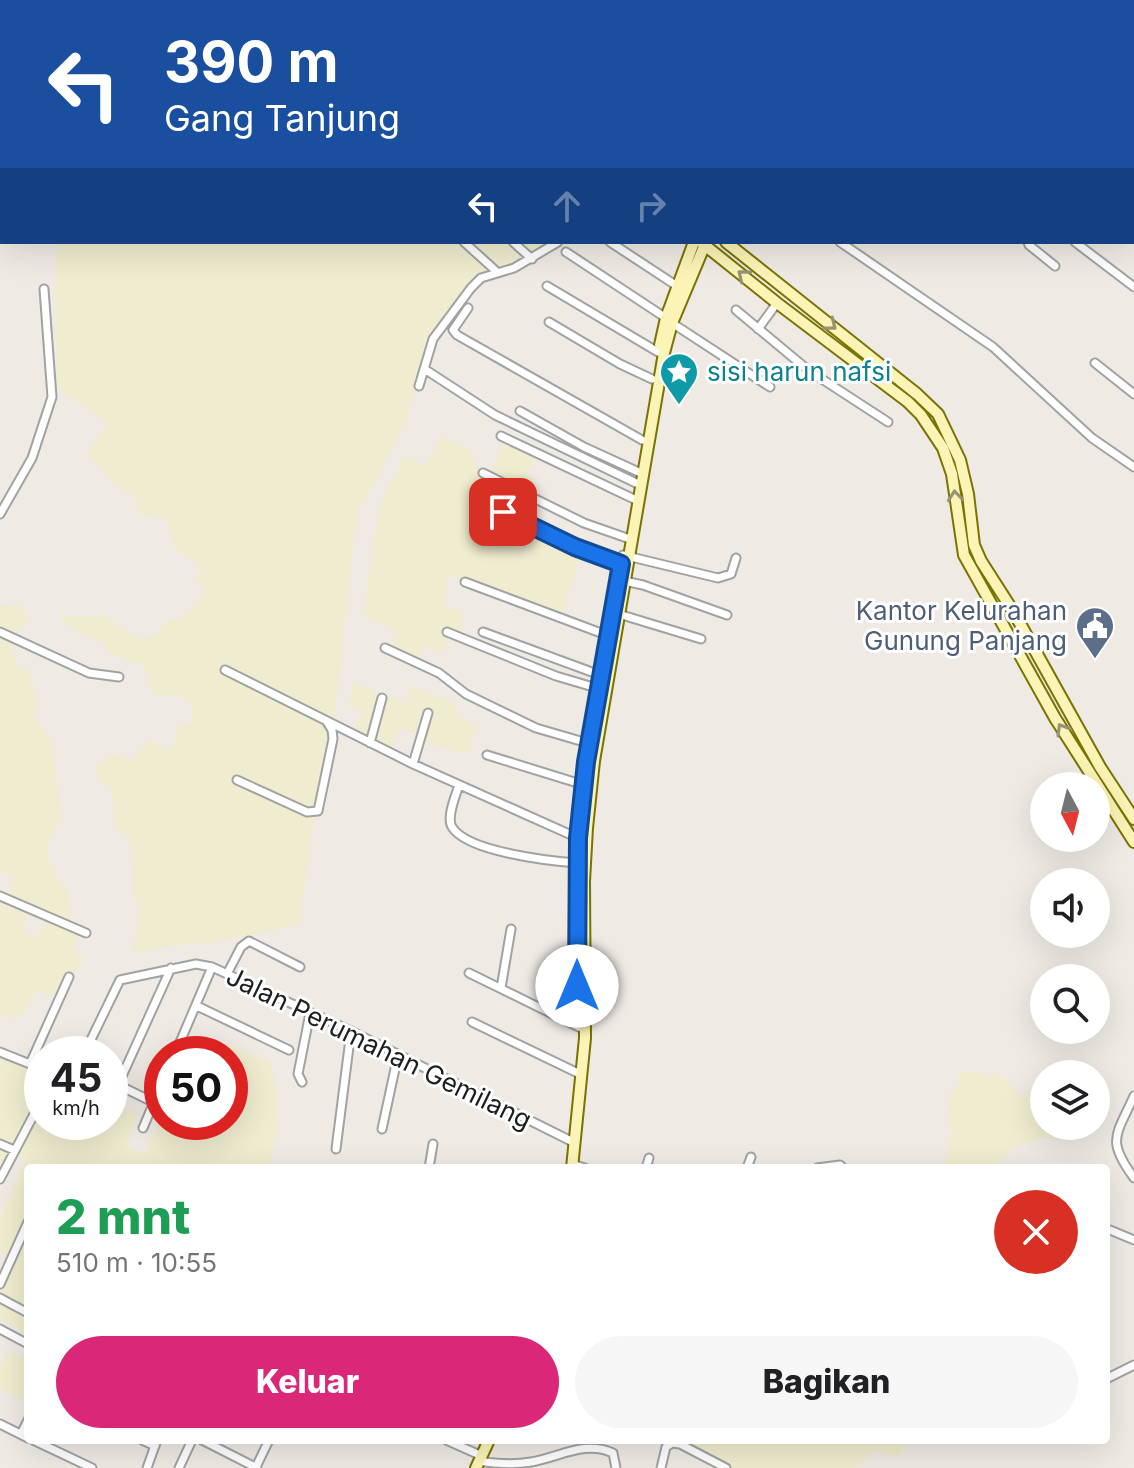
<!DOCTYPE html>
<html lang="id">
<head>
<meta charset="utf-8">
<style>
  :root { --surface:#fff; --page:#f6f6f6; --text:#202124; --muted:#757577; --accent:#db2777 }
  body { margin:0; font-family:Inter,sans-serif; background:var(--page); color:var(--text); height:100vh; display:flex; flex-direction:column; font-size:30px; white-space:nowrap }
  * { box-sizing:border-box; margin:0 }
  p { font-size:26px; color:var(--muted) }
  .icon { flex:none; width:44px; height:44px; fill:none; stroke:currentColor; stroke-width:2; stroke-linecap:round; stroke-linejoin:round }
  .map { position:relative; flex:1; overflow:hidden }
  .panel { position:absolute; left:24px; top:1164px; width:1086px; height:280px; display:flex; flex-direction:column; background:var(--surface); border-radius:8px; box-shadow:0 8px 32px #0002 }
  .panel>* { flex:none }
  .top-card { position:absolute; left:0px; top:0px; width:1134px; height:244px; box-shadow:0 8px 32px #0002; background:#1a4fa0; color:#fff; overflow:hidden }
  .needle { width:52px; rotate:173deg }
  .fabs { position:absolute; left:1030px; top:772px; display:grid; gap:16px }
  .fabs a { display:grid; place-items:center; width:80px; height:80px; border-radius:50%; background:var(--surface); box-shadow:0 8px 32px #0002; font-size:40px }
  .speed { position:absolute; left:24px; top:1036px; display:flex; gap:16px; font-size:40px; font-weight:700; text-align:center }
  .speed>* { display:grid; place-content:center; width:104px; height:104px; border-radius:50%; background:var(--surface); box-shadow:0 8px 32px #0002; line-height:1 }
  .speed small { font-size:20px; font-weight:400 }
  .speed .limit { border:12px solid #d22; background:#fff; color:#111 }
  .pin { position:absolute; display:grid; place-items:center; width:68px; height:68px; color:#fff; margin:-34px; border-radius:16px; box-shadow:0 4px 12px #0006 }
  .me { position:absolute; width:88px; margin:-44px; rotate:0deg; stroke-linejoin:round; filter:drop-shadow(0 0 6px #0008) }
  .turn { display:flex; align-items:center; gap:28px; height:168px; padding:0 32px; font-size:36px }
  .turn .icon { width:104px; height:104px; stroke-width:2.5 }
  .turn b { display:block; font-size:56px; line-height:68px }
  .lanes { display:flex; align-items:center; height:76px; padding:0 32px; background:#0003; justify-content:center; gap:40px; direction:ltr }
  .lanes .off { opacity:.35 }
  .round { display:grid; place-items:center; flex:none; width:84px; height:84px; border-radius:42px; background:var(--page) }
  .headline { display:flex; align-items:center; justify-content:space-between; height:136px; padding:0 32px }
  h1 { font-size:48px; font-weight:800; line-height:60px; color:#1e9e55 }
  .button { display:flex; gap:16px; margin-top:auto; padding:16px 32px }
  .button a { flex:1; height:92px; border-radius:48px; background:var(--accent); color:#fff; font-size:32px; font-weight:800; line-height:92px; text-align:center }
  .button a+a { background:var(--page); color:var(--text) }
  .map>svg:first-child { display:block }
</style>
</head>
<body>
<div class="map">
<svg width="1134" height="1468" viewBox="0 0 1134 1468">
  <rect width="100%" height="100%" fill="#efeae4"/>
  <path fill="#efeccf" d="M57 242H556L478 279 451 308 434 332 408 408V419L357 515 334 723 323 763 299 925 199 945 198 942 132 953 140 913 133 895 131 849 127 837 115 829 112 786 101 785 95 771 100 759 116 756 135 759 142 745 151 741 165 747 173 746 179 723 187 725 193 723 192 704 180 696H154L143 665 114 656 105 650 103 643 74 630 59 620 74 616H106L137 638 155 636 165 621 176 619 193 609 204 587 197 581 200 567 174 548 168 525 163 515 156 518 140 514 133 495 120 489 86 454 107 423 57 388 55 276Z
    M443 435 472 452 477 467 490 476 504 437 538 455 527 474 534 479 518 519 582 552 562 617 448 575 444 607 462 611 463 635 451 632 442 653 422 645 419 661 391 650 397 632 363 617 378 512 383 498 405 456 425 465Z
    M0 605 24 606 27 624 18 629 12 638 14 656 18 667 29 670 38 703 34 717 52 739 61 811V820L47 845 48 858 60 882 67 888 70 921 7 895 14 878 1 872 0 867Z
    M353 681 405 703 410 686 456 703 458 718 477 725 466 754 418 740 420 735 399 728 391 750 356 733 360 710 349 706Z
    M0 900 28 910 23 933 38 936 46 917 80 931 72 953 84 958 60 998 35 991 24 1015 12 1018 0 1016Z
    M228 1043 271 1063 276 1089 277 1129 269 1168H28V1223L20 1240 28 1244V1333L27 1335 0 1318V1269L7 1257 0 1251V1218L25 1160 17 1154 10 1170 6 1172 0 1169V1052L42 1072V1122H110V1101L138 1113 127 1146 144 1154 162 1119V1122H230V1054H224Z
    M962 1071 998 1075 1010 1084 1019 1095H1024L1029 1090 1044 1093V1126H1052L1057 1134 1053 1139 1041 1138 1010 1149 1000 1161 998 1168H944L951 1132 947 1095 957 1087Z
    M8 1352 28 1358V1404L0 1389V1368Z
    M682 1440H910L897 1458 873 1451 857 1468H723Z"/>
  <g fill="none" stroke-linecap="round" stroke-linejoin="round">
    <defs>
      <path id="minor" d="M425 0 426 2
        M475 0 476 2
        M672 0 674 2
        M743 0 745 2
        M910 0 914 2
        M1032 0 1036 2
        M1132 118 1134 119
        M1132 186 1134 188
        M464 242 496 271
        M513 242 532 259
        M610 242 680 288
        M840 242 993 347 1092 438 1134 467
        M1028 242 1029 245 1055 266
        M1075 242 1134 287
        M566 252 666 318
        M547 286 658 352
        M468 308 453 330 457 335 642 440
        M736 310 808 370 888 422
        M549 322 620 364 652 379
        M672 323 770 387
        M758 329 777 303
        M1095 363 1134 394
        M426 370 495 415 636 483
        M419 386 433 339 471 288 481 278 514 268 558 242
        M520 411 584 447 643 474
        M501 436 634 499
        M483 473 584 523 627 538
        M503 512 575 547 621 564
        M0 514 32 458 52 397 44 289
        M623 555 718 578 731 574 736 558
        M624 581 643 585 727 615
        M465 582 609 636
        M612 612 701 639
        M0 632 89 673 119 677
        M447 632 556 676 600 689
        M483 632 600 675
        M385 648 439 673 466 694 536 728 591 744
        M225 670 413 764 578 838
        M370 743 382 698
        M487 755 584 785
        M413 764 428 713
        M237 780 307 812 318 811 333 739 332 730 327 722
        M459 785C456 795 446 817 452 827 467 852 550 861 577 863
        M0 896 86 933
        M469 973 579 1027
        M227 974 241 947 249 941 300 967
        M501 988 511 929
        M197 1006 289 1050
        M472 1022 582 1075
        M0 1052 30 1064
        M84 1054 120 980 196 964 212 967 351 1031 575 1143
        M175 1054 212 967
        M42 1069 30 1064 69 977
        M110 1081 153 1102
        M302 1082 298 1074 310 1013
        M118 1085 171 968
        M1134 1096C1116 1136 1106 1140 1134 1178
        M143 1128 162 1083
        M382 1129 398 1055
        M0 1144 14 1150
        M336 1149 351 1031
        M572 1164 585 1168
        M429 1168 433 1144
        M646 1168 649 1158
        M747 1168 751 1157
        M817 1168 840 1165 843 1168
        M0 1179 42 1099
        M1110 1230 1134 1240
        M0 1284 28 1222
        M0 1298 28 1313
        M0 1329 28 1344
        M1106 1379 1134 1365
        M0 1424 28 1438
        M21 1434 28 1420
        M33 1440 92 1468
        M142 1440 155 1446
        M202 1440 257 1468
        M446 1440 482 1456
        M479 1461C497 1464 514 1465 531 1462 560 1457 585 1440 613 1453L616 1468
        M256 1467 269 1440
        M147 1468 157 1440
        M179 1468 192 1440
        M661 1468 666 1447 672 1443 680 1444 726 1468"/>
      <path id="secondary" d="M830 2 832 0
        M845 2 847 0
        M726 242 917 394 938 414 960 460 968 494 974 545 981 561 1013 611 1100 767 1134 819
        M702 243 777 303 908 402 921 415 943 448 952 474 964 555 1055 718 1134 842
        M660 345 666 318 694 242
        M577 894C577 805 592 716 609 629
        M572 1168 585 1038 584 881 587 828 594 761 664 353 672 323 706 242
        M476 1468 489 1440"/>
    </defs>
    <use href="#minor" stroke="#a2a2a2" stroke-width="11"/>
    <use href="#secondary" stroke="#787302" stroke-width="14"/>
    <use href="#minor" stroke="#fff" stroke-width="7"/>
    <use href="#secondary" stroke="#fbf4b6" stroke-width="10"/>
  </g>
  <defs><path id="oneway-chevron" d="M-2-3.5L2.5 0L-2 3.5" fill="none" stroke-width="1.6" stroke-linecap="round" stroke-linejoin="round" transform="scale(2)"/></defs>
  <g stroke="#989472">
    <use href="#oneway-chevron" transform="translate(743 275) rotate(-141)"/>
    <use href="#oneway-chevron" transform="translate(831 325) rotate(38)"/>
    <use href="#oneway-chevron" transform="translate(955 496) rotate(-96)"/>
    <use href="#oneway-chevron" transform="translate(1062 729) rotate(-121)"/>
  </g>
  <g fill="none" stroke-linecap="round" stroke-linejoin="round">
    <defs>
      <path id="route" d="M503 512 575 547 621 564 586 762 578 838 577 986"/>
    </defs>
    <use href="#route" stroke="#114b97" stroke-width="20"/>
    <use href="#route" stroke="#1a73e8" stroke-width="14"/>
  </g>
  <defs>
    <symbol id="sight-pin" viewBox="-11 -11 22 30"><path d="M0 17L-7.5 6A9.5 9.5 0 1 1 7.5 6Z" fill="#0f9aa8" stroke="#fff"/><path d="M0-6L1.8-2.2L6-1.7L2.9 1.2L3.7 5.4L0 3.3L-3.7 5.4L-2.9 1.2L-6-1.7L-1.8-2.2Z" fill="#fff"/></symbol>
    <symbol id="civic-pin" viewBox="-11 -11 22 30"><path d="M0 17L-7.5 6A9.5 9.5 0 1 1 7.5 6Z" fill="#5c6f8a" stroke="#fff"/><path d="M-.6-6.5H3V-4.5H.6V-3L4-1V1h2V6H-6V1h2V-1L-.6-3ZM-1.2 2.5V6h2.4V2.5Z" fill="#fff"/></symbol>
  </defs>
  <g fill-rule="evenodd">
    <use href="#sight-pin" x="657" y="350" width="44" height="60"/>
    <use href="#civic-pin" x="1073" y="604" width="44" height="60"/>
  </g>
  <g text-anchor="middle" stroke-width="6" stroke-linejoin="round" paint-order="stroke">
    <g font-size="26" fill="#0d838f" stroke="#fff" text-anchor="start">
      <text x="707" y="381">sisi harun nafsi</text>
    </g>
    <g font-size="26" fill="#4e5e75" stroke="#fff" text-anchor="end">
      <text x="1067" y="620">Kantor Kelurahan<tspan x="1067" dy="30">Gunung Panjang</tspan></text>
    </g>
    <g font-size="26" fill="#1e1e1e" stroke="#fff">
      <text transform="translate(379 1048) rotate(26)" y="9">Jalan Perumahan Gemilang</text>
    </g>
  </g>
</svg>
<div class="fabs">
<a><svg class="needle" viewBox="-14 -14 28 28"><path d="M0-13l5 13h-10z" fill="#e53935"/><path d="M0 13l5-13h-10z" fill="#757577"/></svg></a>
<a><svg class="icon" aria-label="sound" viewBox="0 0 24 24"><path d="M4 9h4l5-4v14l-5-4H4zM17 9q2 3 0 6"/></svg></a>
<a><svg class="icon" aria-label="search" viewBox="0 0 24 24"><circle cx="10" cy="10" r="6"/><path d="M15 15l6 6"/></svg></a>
<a><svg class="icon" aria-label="layers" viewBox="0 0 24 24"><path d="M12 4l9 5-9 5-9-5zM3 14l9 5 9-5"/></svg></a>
</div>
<div class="speed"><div>45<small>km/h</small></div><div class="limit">50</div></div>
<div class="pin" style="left:503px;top:512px;background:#d93025"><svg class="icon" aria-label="arrive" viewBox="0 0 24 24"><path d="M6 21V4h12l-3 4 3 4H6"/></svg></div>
<svg class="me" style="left:577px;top:986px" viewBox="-20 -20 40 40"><circle r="19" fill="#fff"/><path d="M0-13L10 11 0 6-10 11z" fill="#1a73e8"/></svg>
<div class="top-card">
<div class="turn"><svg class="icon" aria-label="left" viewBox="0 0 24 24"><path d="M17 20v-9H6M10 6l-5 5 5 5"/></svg><div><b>390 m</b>Gang Tanjung</div></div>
<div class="lanes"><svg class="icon" aria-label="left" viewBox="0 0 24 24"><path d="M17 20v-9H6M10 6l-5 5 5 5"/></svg><svg class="icon off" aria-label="ahead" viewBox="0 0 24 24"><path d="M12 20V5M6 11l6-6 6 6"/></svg><svg class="icon off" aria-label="right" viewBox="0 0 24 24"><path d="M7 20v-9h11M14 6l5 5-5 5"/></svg></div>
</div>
<section class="panel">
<div class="headline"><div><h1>2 mnt</h1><p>510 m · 10:55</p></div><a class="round" style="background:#d93025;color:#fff"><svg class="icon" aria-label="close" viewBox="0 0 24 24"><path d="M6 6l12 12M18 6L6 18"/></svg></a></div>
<div class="button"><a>Keluar</a><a>Bagikan</a></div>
</section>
</div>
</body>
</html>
